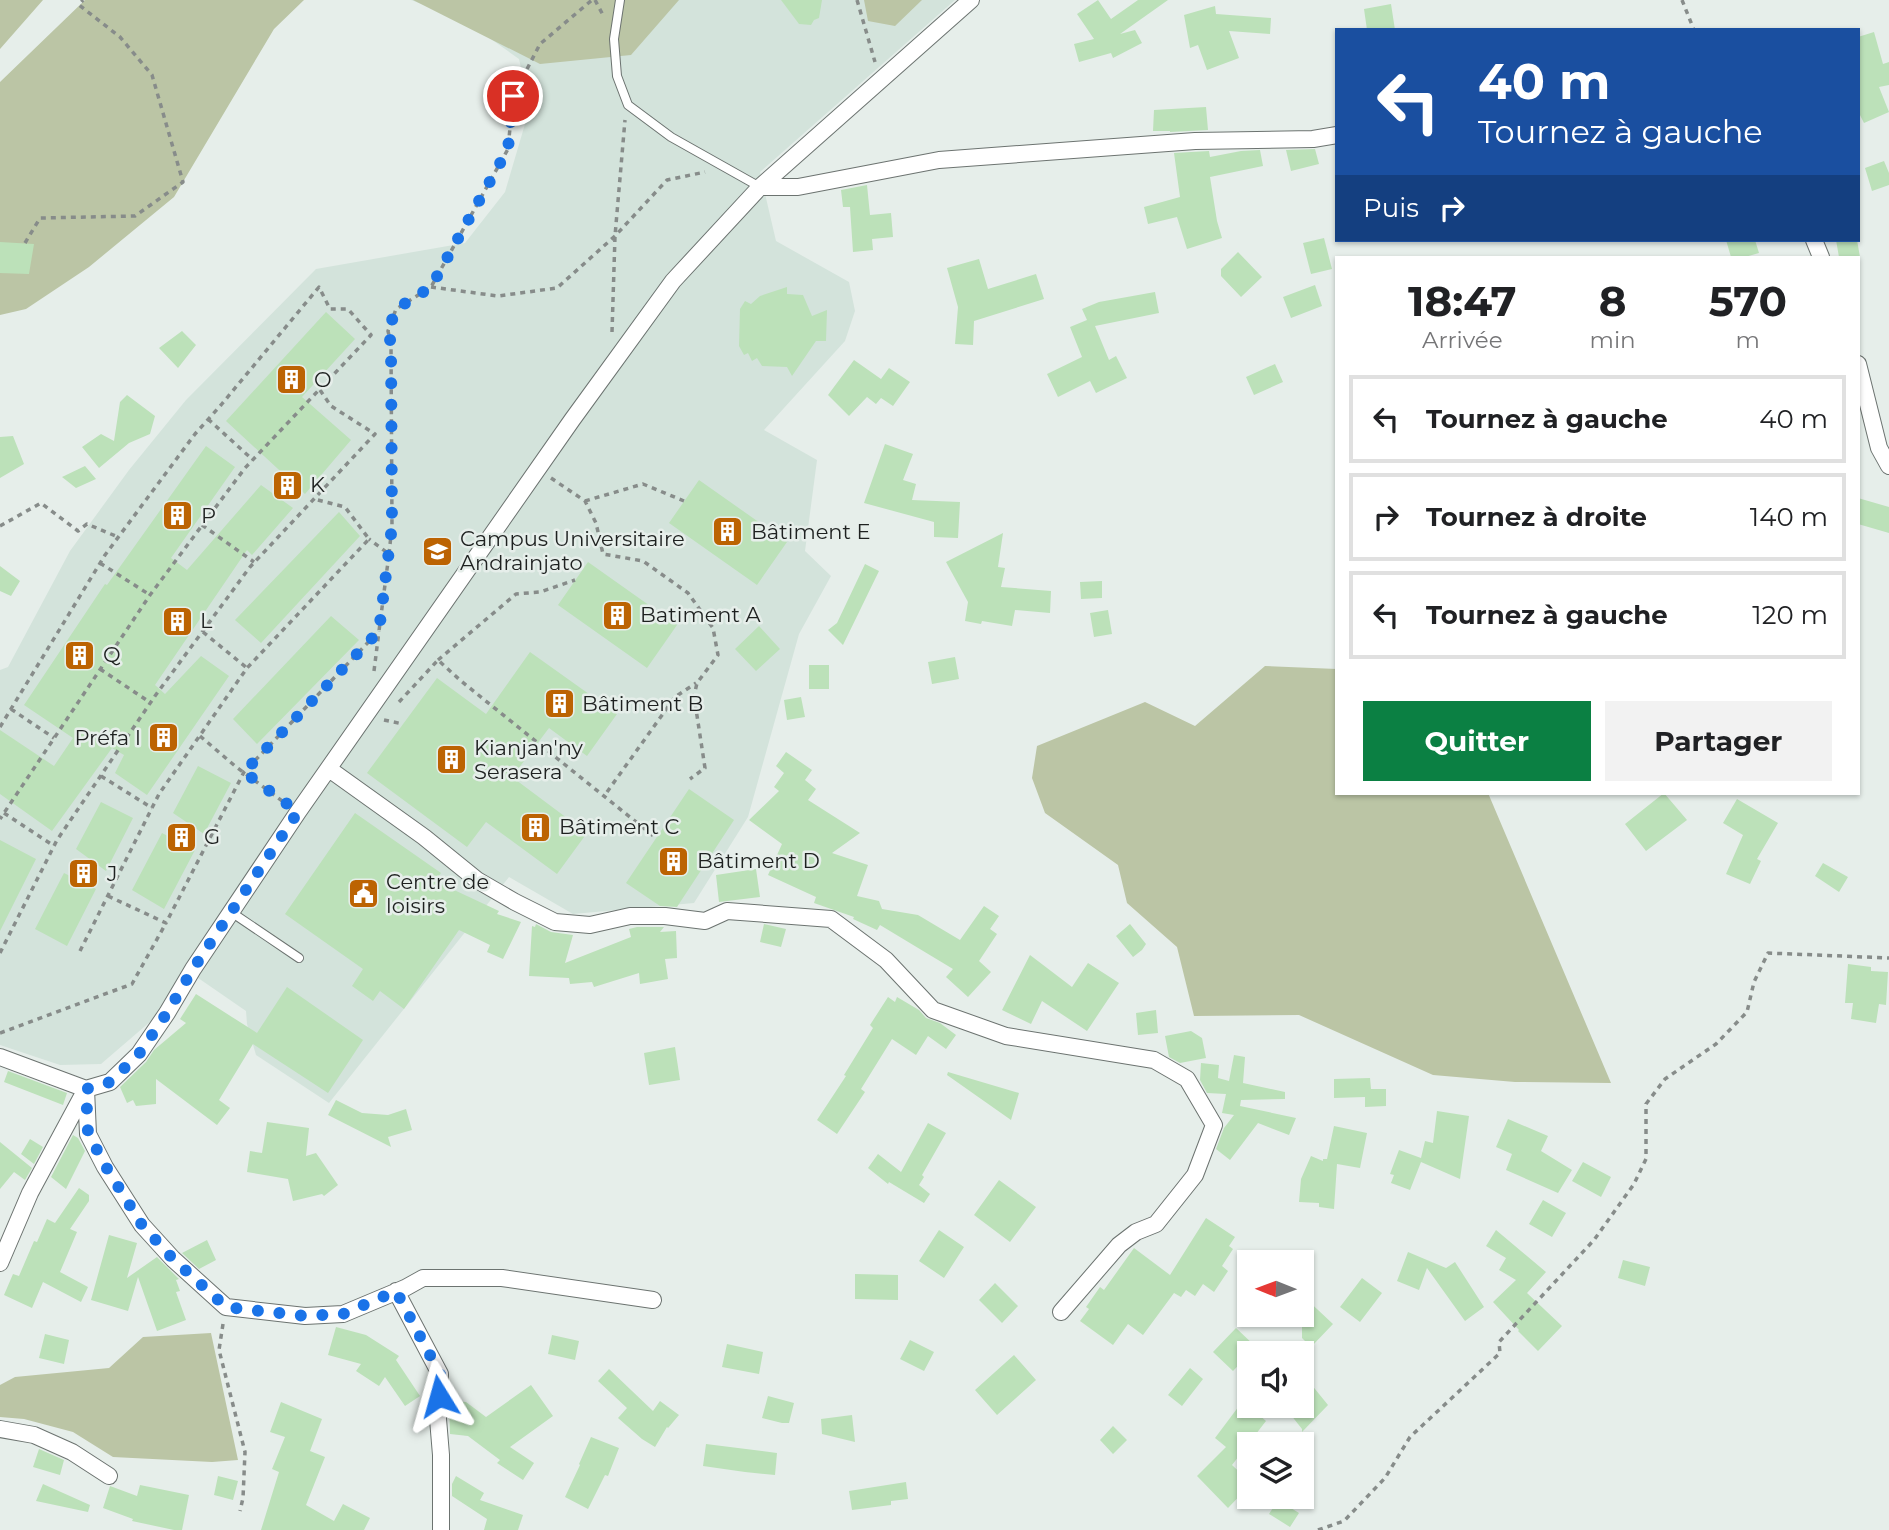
<!DOCTYPE html>
<html lang="fr">
<head>
<meta charset="utf-8">
<style>
  :root { --surface:#fff; --page:#f2f2f2; --text:#202124; --muted:#757577; --line:#e0e0e0; --accent:#0b8043 }
  body { margin:0; font-family:Montserrat,sans-serif; background:var(--page); color:var(--text); height:100vh; display:flex; flex-direction:column; font-size:26px; white-space:nowrap }
  * { box-sizing:border-box; margin:0 }
  p { font-size:23px; color:var(--muted) }
  .icon { flex:none; width:38px; height:38px; fill:none; stroke:currentColor; stroke-width:2; stroke-linecap:round; stroke-linejoin:round }
  .map { position:relative; flex:1; overflow:hidden }
  .sheet { position:absolute; left:1335px; top:256px; width:525px; height:539px; display:flex; flex-direction:column; background:var(--surface); border-radius:0px; box-shadow:0 2px 5px #0004 }
  .sheet>* { flex:none }
  .hud { position:absolute; left:1335px; top:28px; width:525px; height:214px; border-radius:0px; box-shadow:0 2px 5px #0004; background:#1a4fa0; color:#fff; overflow:hidden }
  .needle { width:46px; rotate:271deg }
  .buttons { position:absolute; left:1237px; top:1250px; display:grid; gap:14px }
  .buttons a { display:grid; place-items:center; width:77px; height:77px; border-radius:0px; background:var(--surface); box-shadow:0 2px 5px #0004; font-size:35px }
  .pin { position:absolute; display:grid; place-items:center; width:60px; height:60px; color:#fff; margin:-30px; border:4px solid #fff; border-radius:50%; box-shadow:0 2px 7px #0007 }
  .me { position:absolute; width:77px; margin:-38px; rotate:352deg; stroke-linejoin:round; filter:drop-shadow(0 0 5px #0008) }
  .turn { display:flex; align-items:center; gap:24px; height:147px; padding:0 28px; font-size:32px }
  .turn .icon { width:91px; height:91px; stroke-width:2.5 }
  .turn b { display:block; font-size:49px; line-height:60px }
  .then { display:flex; align-items:center; height:66px; padding:0 28px; background:#0003; gap:14px; font-size:26px }
  .eta { display:flex; justify-content:space-evenly; align-items:center; height:119px; text-align:center }
  .eta b { font-size:42px; font-weight:700; line-height:49px }
  .action { display:flex; gap:14px; margin-top:auto; padding:14px 28px }
  .action a { flex:1; height:80px; border-radius:0px; background:var(--accent); color:#fff; font-size:28px; font-weight:700; line-height:80px; text-align:center }
  .action a+a { background:var(--page); color:var(--text) }
  ul { padding:0; list-style:none }
  li { display:flex; align-items:center; gap:21px; height:88px; margin:0 14px 10px; padding:0 14px; border:4px solid var(--line); border-radius:0px }
  li div { flex:1 }
  li b { display:block; font-size:26px }
  li em { font-style:normal }
  .map>svg:first-child { display:block }
</style>
</head>
<body>
<div class="map">
<svg width="1889" height="1530" viewBox="0 0 1889 1530">
  <rect width="100%" height="100%" fill="#e6eeea"/>
  <path fill="#d3e3db" d="M411 0H955L760 172 776 241 849 282 855 311 845 341 764 430 817 460 805 551 831 576 799 634 748 817 694 903 573 914 509 877 329 1103 256 1055 247 1024 246 1011 188 971 151 1021 101 1064 60 1065 0 1045V670L8 667 70 551 129 470 186 400 316 269 465 243 505 192 530 107 519 59 464 20Z"/>
  <path fill="#bbc5a5" d="M0 0H43L0 49Z
    M85 0H304L274 29 174 197 89 267 26 309 0 315V82Z
    M413 0H679L631 55 540 64Z
    M864 0H922L895 26 868 21Z
    M1265 666 1337 669V793H1488L1611 1083 1515 1082 1433 1075 1299 1015 1194 1016 1177 947 1127 903 1118 865 1045 813 1032 778 1037 746 1145 702 1195 726Z
    M211 1333 238 1460 212 1462 113 1457 73 1432 24 1419 0 1417V1385L15 1377 109 1368 143 1337Z"/>
  <path fill="#bce1b9" d="M781 0H822L819 18 814 20 811 25 799 24Z
    M1098 0 1111 19 1138 0H1168L1120 34 1135 30 1142 43 1113 58 1111 53 1079 62 1074 44 1094 39 1077 14Z
    M1391 4 1395 30H1367L1364 9Z
    M1215 6 1216 14 1271 18 1270 34 1229 31 1239 58 1207 70 1198 45 1190 48 1184 15Z
    M1874 32 1883 64 1889 62V85L1879 87 1889 112 1864 123 1858 111V37Z
    M1206 107 1208 130 1170 132V131H1153L1154 110Z
    M1315 149 1319 164 1291 171 1286 150Z
    M1260 150 1263 166 1210 177 1217 221 1222 238 1187 249 1177 217 1148 224 1144 207 1180 197 1174 153 1209 151 1210 157 1241 151Z
    M1884 161 1889 173V185L1872 191 1865 168Z
    M867 185 870 215 891 213 893 237 872 239 873 250 853 252 850 207H843L841 190Z
    M1324 238 1332 269 1311 274 1303 243Z
    M1726 240H1755L1759 253 1745 257H1731Z
    M1836 240H1857L1860 257H1839Z
    M0 242 34 244 29 274 0 273Z
    M1238 252 1262 277 1241 297 1221 276V269Z
    M979 259 988 289 1036 274 1044 299 974 321 973 345 955 344 958 307 947 268Z
    M1315 285 1322 306 1291 318 1283 297Z
    M787 287V294L803 295 812 316 827 310 826 341H816L792 376 787 367 762 366 757 358 752 361 748 353 744 355 739 346 740 309 745 301 751 304 760 296Z
    M1155 292 1159 313 1095 326 1109 360 1116 356 1127 378 1096 393 1090 381 1058 397 1047 374 1082 357 1070 327 1087 320 1082 309 1099 302Z
    M326 312 355 339 302 397 351 440 305 494 226 421Z
    M182 331 196 345 178 368 159 348Z
    M854 360 881 379 889 368 910 382 893 406 881 398 876 404 867 397 849 416 828 395Z
    M1275 364 1283 382 1254 395 1246 377Z
    M127 395 155 416 150 434 129 443 99 468 82 447 101 434 114 441 120 402Z
    M13 436 24 464 0 478V437Z
    M885 444 913 454 903 480 916 484 912 500 960 502 958 538 934 537V522L864 503Z
    M206 446 235 467 171 558 187 570 261 485 293 508 252 555 247 550 155 685 165 694 201 656 229 676 147 795 115 773 124 755 112 748 52 831 0 794V730L54 766 73 738 24 705 105 584 107 585Z
    M85 466 96 479 76 488 62 477Z
    M699 480 787 542 757 585 669 523Z
    M1858 498 1889 507V533L1858 524Z
    M339 512 360 536 261 643 235 620Z
    M1003 533 998 567 1005 568 1001 587 1051 591 1050 613 1015 610 1012 626 982 621 981 624 965 621 968 602 946 562Z
    M588 562 677 625 647 668 558 605Z
    M865 564 879 571 843 645 828 630 837 623Z
    M0 566 20 581 11 596 0 591Z
    M1102 581V598L1081 599 1080 582Z
    M1108 610 1112 634 1094 637 1090 613Z
    M331 616 359 640 257 744 233 719Z
    M759 626 780 649 756 671 735 649Z
    M530 652 617 714 587 756 549 728 512 777 587 833 557 874 486 822 467 847 367 773 437 678 486 714Z
    M955 657 959 679 932 684 928 662Z
    M809 665H829V689H809Z
    M801 697 805 717 787 720 784 700Z
    M786 752 812 770 805 780 816 789 808 800 860 833 832 853 868 865 857 896 879 901 882 909 918 915 960 940 984 906 999 916 990 929 997 934 979 961 991 972 968 997 946 977 953 969 880 925 877 930 853 919 854 917 814 903 816 897 768 875 782 844 749 820 779 791 774 787 784 773 776 766Z
    M198 766 231 783 204 834 173 813Z
    M689 789 734 820 677 907 660 906 626 883Z
    M1664 793 1687 820 1646 851 1625 824Z
    M1737 799 1778 823 1757 859 1761 861 1750 884 1726 874 1743 835 1723 823Z
    M101 802 133 818 106 871 76 849Z
    M355 813 441 873 435 881 499 911 497 914 521 922 503 959 487 952 490 945 459 930 404 1009 380 991 373 1001 352 986 363 969 285 914Z
    M162 833 195 850 164 909 132 890Z
    M0 840 36 859 0 931Z
    M1823 863 1848 877 1839 892 1815 876Z
    M756 869 760 897 719 902 716 875Z
    M64 873 96 889 67 946 35 929Z
    M536 924 551 932 573 935 565 963 631 937 629 929 637 927H664L660 932 676 931 677 958 665 959 668 979 640 984 639 973 594 987 592 982 570 984 569 978 529 976 532 926 535 927Z
    M764 924 786 929 781 947 760 942Z
    M1130 924 1146 944 1142 950 1133 957 1116 936Z
    M1030 955 1072 987 1088 963 1119 983 1087 1031 1042 1001 1031 1024 1002 1010Z
    M1848 964 1871 967V971L1888 972 1886 1005 1879 1004 1876 1023 1851 1019 1853 1003H1845Z
    M287 987 363 1040 328 1093 253 1044 219 1100 230 1108 217 1125 156 1079V1104L136 1106 133 1100 127 1103 120 1087 146 1062 154 1050 186 1023 180 1019 196 994 257 1033Z
    M888 997 895 1002 897 997 919 1010 926 1018 940 1023 956 1035 946 1049 928 1036 916 1055 892 1039 861 1089 865 1092 837 1134 817 1120 846 1076 844 1075 873 1028 870 1025Z
    M1156 1010 1158 1033 1138 1035 1136 1013Z
    M1191 1031 1202 1038 1206 1058 1180 1063 1169 1057 1165 1036Z
    M675 1047 680 1080 649 1085 644 1053Z
    M1234 1055 1245 1057 1243 1083 1285 1092V1099L1241 1100 1240 1106 1296 1118 1289 1135 1258 1123 1230 1160 1216 1149 1224 1128 1234 1115 1222 1113 1226 1094 1207 1093 1200 1080 1201 1063 1219 1065 1218 1078 1229 1081Z
    M8 1071 67 1093 63 1105 4 1082Z
    M948 1072 1019 1093 1011 1120 947 1075Z
    M1370 1078 1371 1089H1386V1106L1365 1107V1097L1334 1098V1079Z
    M336 1100 362 1113 388 1115 406 1109 412 1130 388 1137 391 1147 328 1115Z
    M1437 1111 1469 1116 1460 1179 1421 1162 1410 1190 1391 1183 1394 1175 1390 1174 1399 1150 1421 1158 1425 1141 1433 1143Z
    M1508 1119 1548 1136 1541 1151 1572 1170 1558 1193 1506 1170 1512 1154 1496 1147Z
    M267 1122 309 1128 306 1156 316 1153 338 1185 324 1196 322 1194 293 1201 288 1179 247 1172 250 1151 262 1153Z
    M928 1123 946 1133 922 1175 924 1177 919 1185 930 1194 924 1203 889 1182 888 1184 868 1168 878 1154 901 1172Z
    M1334 1126 1367 1133 1360 1168 1337 1164 1334 1209 1319 1207V1203L1299 1202 1301 1179 1311 1156 1323 1161V1159H1327Z
    M73 1135 78 1138 85 1151 66 1189 51 1177Z
    M30 1139 43 1147 34 1164 21 1154Z
    M0 1142 32 1168 25 1180 14 1172 0 1189Z
    M1583 1162 1611 1177 1601 1197 1572 1181Z
    M999 1180 1036 1207 1010 1242 974 1215Z
    M79 1188 89 1195V1201L70 1229 77 1232 60 1272 88 1287 81 1302 43 1282 32 1308 4 1295 13 1274 19 1276 34 1241 37 1242 47 1219 55 1223Z
    M1543 1200 1566 1213 1552 1237 1529 1224Z
    M1206 1218 1235 1237 1229 1246 1233 1249 1222 1266 1228 1271 1214 1292 1203 1284 1195 1296 1186 1290 1181 1297 1174 1293 1143 1335 1128 1324 1113 1345 1080 1321 1089 1309 1086 1307 1100 1287 1104 1290 1134 1248 1170 1275Z
    M939 1230 964 1247 944 1278 919 1261Z
    M1496 1230 1546 1272 1527 1293 1562 1326 1538 1351 1518 1331 1519 1330 1493 1302 1516 1280 1499 1270 1506 1258 1486 1246Z
    M109 1235 137 1243 127 1278 157 1257 179 1279 176 1280 180 1291 176 1292 186 1320 157 1331 138 1277 128 1311 91 1300Z
    M207 1240 216 1260 199 1269 182 1253Z
    M1408 1252 1446 1268 1455 1262 1484 1307 1465 1321 1427 1268 1419 1290 1397 1281Z
    M1623 1260 1650 1267 1645 1286 1618 1278Z
    M855 1274 898 1275V1300L855 1299Z
    M1362 1278 1382 1293 1360 1322 1340 1307Z
    M995 1283 1018 1306 1002 1323 979 1300Z
    M1302 1295 1333 1324 1311 1347 1302 1338Z
    M336 1327 366 1335 399 1356 396 1360 420 1396 405 1406 385 1377 379 1386 356 1371 361 1364 328 1355Z
    M1236 1328 1256 1347 1233 1371 1213 1352Z
    M45 1334 69 1340 64 1364 39 1358Z
    M552 1335 579 1341 575 1360 548 1354Z
    M910 1340 934 1352 924 1371 900 1359Z
    M727 1344 763 1352 759 1374 722 1367Z
    M1014 1355 1036 1380 997 1415 975 1390Z
    M1190 1368 1203 1379 1182 1406 1168 1395Z
    M609 1369 653 1411 660 1401 679 1415 668 1428 667 1427 655 1447 642 1439 618 1418 627 1408 598 1381Z
    M1302 1373 1328 1405 1302 1432V1429L1283 1405H1302Z
    M531 1385 553 1416 510 1447 534 1463 523 1480 497 1463 500 1460 468 1436 450 1434 449 1401 466 1402 486 1417Z
    M768 1396 794 1403 789 1423H782L762 1418Z
    M281 1402 322 1419 310 1451 325 1457 306 1505 334 1521 343 1504 370 1518 364 1530H261L279 1472 272 1469 285 1437 270 1432Z
    M1239 1406 1255 1417 1258 1414 1266 1421 1232 1465 1250 1482V1485L1228 1508 1197 1476 1226 1447 1215 1438Z
    M852 1415 855 1442 822 1434 821 1419Z
    M1113 1426 1127 1440 1113 1454 1100 1440Z
    M591 1437 619 1448 608 1476 605 1475 588 1509 565 1497 580 1465 579 1464Z
    M706 1444 777 1453 775 1475 745 1472 703 1466Z
    M39 1449 64 1460 60 1475 33 1467Z
    M218 1476 238 1481 233 1500 214 1495Z
    M456 1476 484 1493 480 1500 523 1515 518 1530H484L487 1519 452 1496V1484Z
    M906 1482 908 1499 891 1501V1505L852 1510 849 1491Z
    M43 1484 90 1505 88 1512 36 1501Z
    M140 1485 189 1495 182 1530H174L132 1521 133 1519 103 1508 110 1486 137 1496Z
    M1278 1500 1299 1513 1290 1527 1269 1514Z"/>
  <g fill="none" stroke-linecap="round" stroke-linejoin="round">
    <defs>
      <path id="lane" d="M620 0 614 39 617 76 628 105 671 137 760 187
        M231 912 299 958"/>
      <path id="street" d="M760 187H798L939 160 1195 141 1313 139 1337 135
        M1814 240 1821 257
        M1858 364 1879 448 1889 466
        M329 769 424 837 477 880 515 902 555 922 590 925 630 916H665L705 921 727 911 831 919 886 960 933 1010 1006 1036 1154 1060 1187 1079 1214 1125 1195 1175 1156 1224 1136 1232 1119 1245 1061 1312
        M0 1057 86 1089 88 1134 105 1167 142 1225 173 1259 226 1307 305 1316 343 1314 405 1288 423 1278H502L653 1300
        M0 1263 30 1193 86 1089 110 1082 139 1054 167 1013 193 969 298 812 572 420 673 281 760 187 971 0
        M396 1291 440 1374 438 1419 441 1455V1530
        M0 1429 34 1435 72 1452 109 1476"/>
    </defs>
    <use href="#lane" stroke="#6c7370" stroke-width="10"/>
    <use href="#street" stroke="#6c7370" stroke-width="18"/>
    <path stroke="#878c8a" stroke-width="3.5" stroke-dasharray="5 5" stroke-linecap="butt" d="M595 0 603 15
      M857 0 875 62
      M1682 0 1694 30
      M25 243 40 218 135 216 183 182 152 75 120 37 79 5 83 0
      M431 287 498 296 557 288 615 236 667 180 705 172
      M612 332 615 236 625 120
      M208 419 253 460
      M551 478 585 501 596 523 603 554 643 561 688 593 713 628 718 655 697 683 694 696 705 768 690 779
      M585 501 643 484 684 501
      M202 525 254 562
      M0 526 41 503 78 531 87 524 118 537
      M389 554 392 526 391 344 388 331 396 309 431 287 508 149 513 96 540 44 592 0
      M100 563 150 595
      M203 632 247 668
      M438 660 516 594 540 592 575 580
      M100 669 151 703
      M374 671 379 631
      M399 702 438 660 461 681 656 838
      M11 709 54 738
      M384 720 403 724
      M0 727 105 555 195 434 221 405 319 287 330 309H348L371 335 245 468 150 595 0 819
      M200 736 235 766 285 803
      M101 776 152 808
      M607 792 675 697 696 683
      M4 813 54 846
      M108 896 166 923 244 772 379 631 389 554 369 539
      M80 951 159 794 247 668 369 539 345 507 314 499
      M0 953 57 840 155 696 250 567 375 434 331 406 320 390
      M0 1033 132 984 166 923
      M223 1324 219 1350 245 1452 243 1498 240 1511
      M1318 1530 1344 1521 1385 1478 1410 1437 1500 1353 1499 1342 1594 1240 1634 1184 1646 1159V1104L1665 1079 1716 1044 1747 1012 1754 982 1768 953 1889 958"/>
    <use href="#lane" stroke="#fff" stroke-width="8"/>
    <use href="#street" stroke="#fff" stroke-width="16"/>
  </g>
  <g fill="none" stroke-linecap="round" stroke-linejoin="round">
    <path stroke="#1a73e8" stroke-width="12" stroke-dasharray="0 21.6" d="M439 1396 440 1374 396 1291 343 1314 305 1316 226 1307 173 1259 142 1225 106 1167 88 1133 86 1089 110 1082 139 1054 167 1013 193 969 298 812 244 772 379 631 392 526 391 344 388 331 396 309 431 287 508 149 513 96"/>
  </g>
  <defs>
    <symbol id="building-square" viewBox="-11 -11 22 22"><rect x="-9" y="-9" width="18" height="18" rx="4" fill="#bc6302" stroke="#e6eeea"/><path d="M-4-6H4V6H1V3H-1V6H-4ZM-2.5-4.3h1.7v1.8h-1.7ZM.8-4.3h1.7v1.8H.8ZM-2.5-1h1.7V.8h-1.7ZM.8-1h1.7V.8H.8Z" fill="#fff"/></symbol>
    <symbol id="university-square" viewBox="-11 -11 22 22"><rect x="-9" y="-9" width="18" height="18" rx="4" fill="#bc6302" stroke="#e6eeea"/><path d="M0-5L7-2L0 1L-7-2ZM-4 1L0 2.5L4 1V4Q0 6-4 4Z" fill="#fff"/></symbol>
    <symbol id="civic-square" viewBox="-11 -11 22 22"><rect x="-9" y="-9" width="18" height="18" rx="4" fill="#bc6302" stroke="#e6eeea"/><path d="M-.6-6.5H3V-4.5H.6V-3L4-1V1h2V6H-6V1h2V-1L-.6-3ZM-1.2 2.5V6h2.4V2.5Z" fill="#fff"/></symbol>
  </defs>
  <g fill-rule="evenodd">
    <use href="#building-square" x="274" y="362" width="35" height="35"/>
    <use href="#building-square" x="270" y="468" width="35" height="35"/>
    <use href="#building-square" x="160" y="498" width="35" height="35"/>
    <use href="#building-square" x="710" y="514" width="35" height="35"/>
    <use href="#university-square" x="420" y="534" width="35" height="35"/>
    <use href="#building-square" x="600" y="598" width="35" height="35"/>
    <use href="#building-square" x="160" y="604" width="35" height="35"/>
    <use href="#building-square" x="62" y="638" width="35" height="35"/>
    <use href="#building-square" x="542" y="686" width="35" height="35"/>
    <use href="#building-square" x="146" y="720" width="35" height="35"/>
    <use href="#building-square" x="434" y="742" width="35" height="35"/>
    <use href="#building-square" x="518" y="810" width="35" height="35"/>
    <use href="#building-square" x="164" y="820" width="35" height="35"/>
    <use href="#building-square" x="656" y="844" width="35" height="35"/>
    <use href="#building-square" x="66" y="856" width="35" height="35"/>
    <use href="#civic-square" x="346" y="876" width="35" height="35"/>
  </g>
  <g text-anchor="middle" stroke-width="5" stroke-linejoin="round" paint-order="stroke">
    <g font-size="21" fill="#1e2120" stroke="#e6eeea" text-anchor="start">
      <text x="314" y="387">O</text>
      <text x="310" y="492">K</text>
      <text x="201" y="523">P</text>
      <text x="751" y="539">Bâtiment E</text>
      <text x="460" y="546">Campus Universitaire<tspan x="460" dy="24">Andrainjato</tspan></text>
      <text x="640" y="622">Batiment A</text>
      <text x="200" y="628">L</text>
      <text x="103" y="662">Q</text>
      <text x="582" y="711">Bâtiment B</text>
      <text x="141" y="745" text-anchor="end">Préfa I</text>
      <text x="474" y="755">Kianjan'ny<tspan x="474" dy="24">Serasera</tspan></text>
      <text x="559" y="834">Bâtiment C</text>
      <text x="204" y="844">G</text>
      <text x="697" y="868">Bâtiment D</text>
      <text x="107" y="881">J</text>
      <text x="386" y="889">Centre de<tspan x="386" dy="24">loisirs</tspan></text>
    </g>
  </g>
</svg>
<div class="buttons">
<a><svg class="needle" viewBox="-14 -14 28 28"><path d="M0-13l5 13h-10z" fill="#e53935"/><path d="M0 13l5-13h-10z" fill="#757577"/></svg></a>
<a><svg class="icon" aria-label="sound" viewBox="0 0 24 24"><path d="M4 9h4l5-4v14l-5-4H4zM17 9q2 3 0 6"/></svg></a>
<a><svg class="icon" aria-label="layers" viewBox="0 0 24 24"><path d="M12 4l9 5-9 5-9-5zM3 14l9 5 9-5"/></svg></a>
</div>
<div class="pin" style="left:513px;top:96px;background:#d93025"><svg class="icon" aria-label="arrive" viewBox="0 0 24 24"><path d="M6 21V4h12l-3 4 3 4H6"/></svg></div>
<svg class="me" style="left:439px;top:1396px" viewBox="-20 -20 40 40"><path d="M0-17L14 15 0 8-14 15z" fill="#1a73e8" stroke="#fff" stroke-width="4"/></svg>
<div class="hud">
<div class="turn"><svg class="icon" aria-label="left" viewBox="0 0 24 24"><path d="M17 20v-9H6M10 6l-5 5 5 5"/></svg><div><b>40 m</b>Tournez à gauche</div></div>
<div class="then">Puis<svg class="icon" aria-label="right" viewBox="0 0 24 24"><path d="M7 20v-9h11M14 6l5 5-5 5"/></svg></div>
</div>
<section class="sheet">
<div class="eta">
<div><b>18:47</b><p>Arrivée</p></div>
<div><b>8</b><p>min</p></div>
<div><b>570</b><p>m</p></div>
</div>
<ul>
<li><svg class="icon" aria-label="left" viewBox="0 0 24 24"><path d="M17 20v-9H6M10 6l-5 5 5 5"/></svg><div><b>Tournez à gauche</b></div><em>40 m</em></li>
<li><svg class="icon" aria-label="right" viewBox="0 0 24 24"><path d="M7 20v-9h11M14 6l5 5-5 5"/></svg><div><b>Tournez à droite</b></div><em>140 m</em></li>
<li><svg class="icon" aria-label="left" viewBox="0 0 24 24"><path d="M17 20v-9H6M10 6l-5 5 5 5"/></svg><div><b>Tournez à gauche</b></div><em>120 m</em></li>
</ul>
<div class="action"><a>Quitter</a><a>Partager</a></div>
</section>
</div>
</body>
</html>
